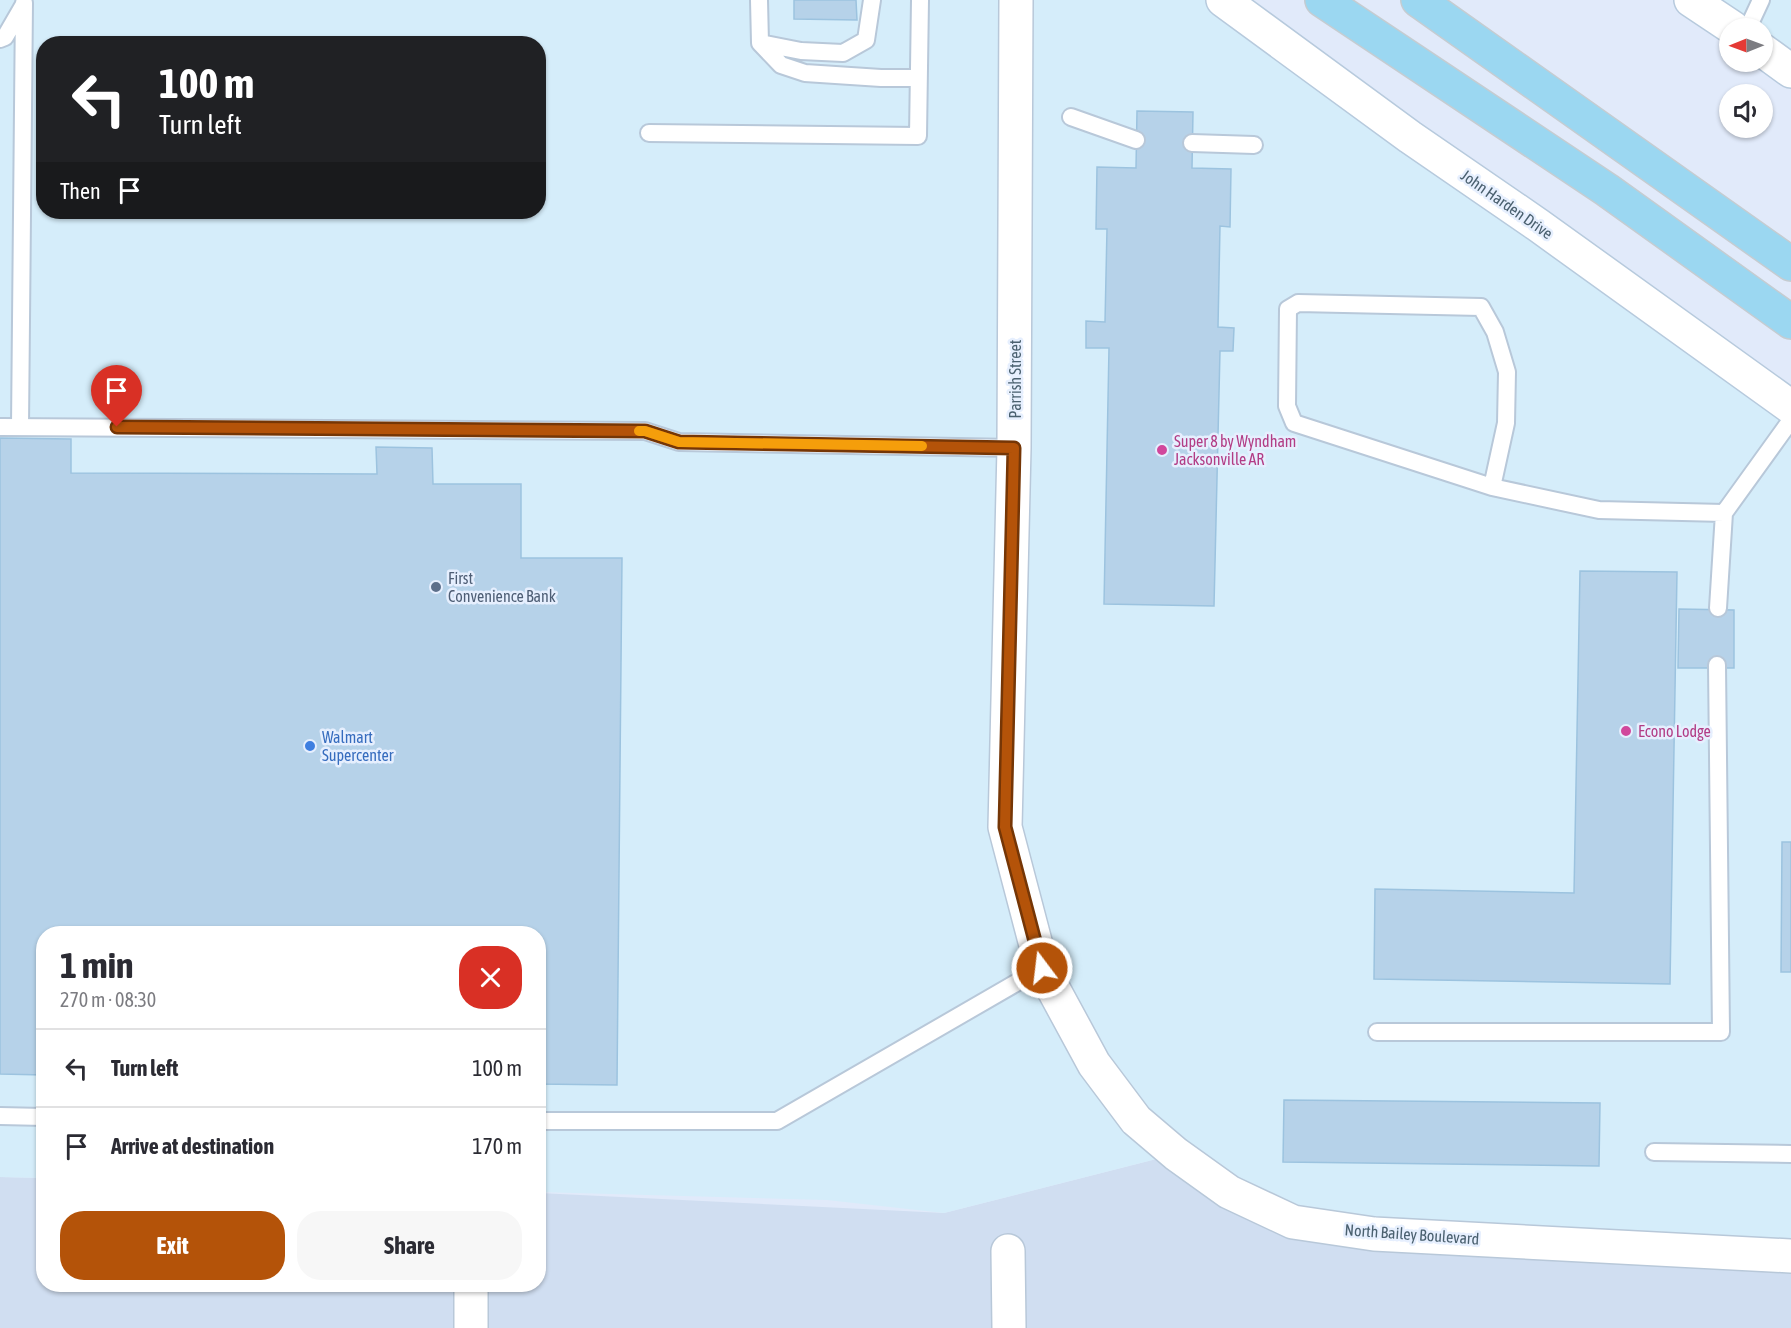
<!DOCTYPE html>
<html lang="en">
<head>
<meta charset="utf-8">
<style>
  :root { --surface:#fff; --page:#f7f7f7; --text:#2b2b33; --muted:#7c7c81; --line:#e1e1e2; --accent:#b45309 }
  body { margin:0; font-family:"Asap Condensed",sans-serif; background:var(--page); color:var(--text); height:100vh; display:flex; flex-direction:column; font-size:22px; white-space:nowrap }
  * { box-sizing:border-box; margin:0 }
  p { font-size:20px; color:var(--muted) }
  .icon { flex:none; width:33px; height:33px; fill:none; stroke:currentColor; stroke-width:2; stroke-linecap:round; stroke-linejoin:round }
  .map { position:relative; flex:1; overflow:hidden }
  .drawer { position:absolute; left:36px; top:926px; width:510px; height:366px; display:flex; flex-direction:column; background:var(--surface); border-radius:24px; box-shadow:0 2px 4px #0004 }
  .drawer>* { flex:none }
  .guide { position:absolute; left:36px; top:36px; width:510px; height:183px; border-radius:24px; box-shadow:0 2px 4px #0004; background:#202124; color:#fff; overflow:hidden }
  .needle { width:39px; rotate:269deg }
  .controls { position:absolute; left:1719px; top:18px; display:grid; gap:12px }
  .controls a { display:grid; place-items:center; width:54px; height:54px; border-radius:50%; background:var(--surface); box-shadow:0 2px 4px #0004; font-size:30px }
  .pin { position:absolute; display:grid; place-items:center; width:51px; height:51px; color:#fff; margin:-62px -26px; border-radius:50% 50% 50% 0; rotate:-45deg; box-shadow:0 0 6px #0007 }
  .pin .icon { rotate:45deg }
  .me { position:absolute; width:66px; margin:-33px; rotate:345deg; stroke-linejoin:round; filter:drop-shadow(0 0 4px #0008) }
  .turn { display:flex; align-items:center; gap:21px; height:126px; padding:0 24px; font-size:27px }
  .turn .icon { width:78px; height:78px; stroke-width:2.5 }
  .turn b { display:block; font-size:42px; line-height:51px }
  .then { display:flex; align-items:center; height:57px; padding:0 24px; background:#0003; gap:12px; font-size:22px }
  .round { display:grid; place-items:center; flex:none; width:63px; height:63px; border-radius:24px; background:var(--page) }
  .overview { display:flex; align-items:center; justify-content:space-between; height:102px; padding:0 24px }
  h1 { font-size:36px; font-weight:700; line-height:45px }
  .action { display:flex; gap:12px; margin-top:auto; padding:12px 24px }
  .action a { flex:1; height:69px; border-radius:24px; background:var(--accent); color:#fff; font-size:24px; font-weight:700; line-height:69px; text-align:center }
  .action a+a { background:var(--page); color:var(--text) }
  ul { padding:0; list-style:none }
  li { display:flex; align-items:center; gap:18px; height:78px; padding:0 24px; border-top:2px solid var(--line) }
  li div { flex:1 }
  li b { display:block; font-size:22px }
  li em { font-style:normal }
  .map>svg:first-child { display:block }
</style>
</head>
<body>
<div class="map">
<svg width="1791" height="1328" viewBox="0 0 1791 1328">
  <rect width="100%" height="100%" fill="#e1eafa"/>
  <path fill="#d0def1" d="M1176 1154 1791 1256V1328H0V1177L43 1178 44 1284H538L539 1193 944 1213Z"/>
  <path fill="#d5edfa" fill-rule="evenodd" d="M0 0H1223L1791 407V1256L1293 1222 1176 1154 944 1213 827 1200 539 1192 538 933H44L43 1178 0 1177ZM44 44H538V212H44Z
    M1691 0H1791V71L1763 50 1762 28H1733Z"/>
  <path fill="#b6d2e9" stroke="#9cc3df" stroke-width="1.5" d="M794 0H856L857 20 794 19Z
    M1137 111 1193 112 1192 168 1231 169 1230 227 1220 226 1218 327 1234 328 1233 351H1220L1214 606 1104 604 1109 348H1086V321L1105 322 1107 229H1096L1097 167 1136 168Z
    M0 438 71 439V473L377 474 376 447 432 448 433 484H521V558H622L617 1085 538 1084V933H44V1075L0 1074Z
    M1580 571 1677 572 1670 984 1374 979 1375 889 1574 893Z
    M1679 609 1734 610V668H1678Z
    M1782 842H1791V972H1781Z
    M1284 1100 1600 1103 1599 1166 1283 1162Z"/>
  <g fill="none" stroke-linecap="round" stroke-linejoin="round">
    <defs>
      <path id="service" d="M759 0 760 43 781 65 805 73 881 78H918
        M1748 28 1761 0
        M0 39 5 37 23 6
        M760 43 801 51 843 53 866 40 872 0
        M1071 117 1136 140
        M649 133 918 136 920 0
        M1192 143 1254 145
        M0 427 645 431 679 442 1014 448
        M20 427 24 3
        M1492 487 1506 423 1507 372 1495 332 1481 307 1298 303 1288 309 1287 406 1294 423 1492 487 1599 510 1724 513
        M1718 608 1724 513 1791 420
        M1377 1032H1721L1717 665
        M0 1116 44 1117
        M538 1121H777L1042 968
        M1654 1152 1791 1154"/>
      <path id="minor" d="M1016 0 1014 448 1005 827 1042 968 1094 1064 1136 1120 1176 1154 1229 1192 1293 1222 1374 1234 1791 1256
        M1008 1251 1009 1328
        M471 1328V1284"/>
      <path id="secondary" d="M1223 0 1410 137 1538 225 1791 407
        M1691 0 1733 28
        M1762 50 1791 71"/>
      <path id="motorway" d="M1322 0 1607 190 1791 322
        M1418 0 1791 264"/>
    </defs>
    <use href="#service" stroke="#b8c8d9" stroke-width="20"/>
    <use href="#minor" stroke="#b8c8d9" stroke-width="36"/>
    <use href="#secondary" stroke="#b7cadd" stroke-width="36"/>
    <use href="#motorway" stroke="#c5ccd1" stroke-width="36"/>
    <use href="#service" stroke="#fff" stroke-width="16"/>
    <use href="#minor" stroke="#fff" stroke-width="33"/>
    <use href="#secondary" stroke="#fff" stroke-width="33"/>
    <use href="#motorway" stroke="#9bd7f1" stroke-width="33"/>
  </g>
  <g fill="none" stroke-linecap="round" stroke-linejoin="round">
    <defs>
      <path id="route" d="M117 427 645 431 679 442 1014 448 1005 827 1042 968"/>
    </defs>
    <use href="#route" stroke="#753606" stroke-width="15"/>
    <use href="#route" stroke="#b45309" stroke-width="10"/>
    <path stroke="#f59e0b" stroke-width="10" d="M639 431H645L679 442 922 446"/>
  </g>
  <g fill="#d1479c" stroke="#e6effe" stroke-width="2">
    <circle cx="1162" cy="450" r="6"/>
    <circle cx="1626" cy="731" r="6"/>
  </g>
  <circle fill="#5c6f8a" stroke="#e6effe" stroke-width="2" cx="436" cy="587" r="6"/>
  <circle fill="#3f7fe0" stroke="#e6effe" stroke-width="2" cx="310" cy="746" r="6"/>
  <g text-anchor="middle" stroke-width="5" stroke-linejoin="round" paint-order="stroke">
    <g font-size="16" fill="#4a606f" stroke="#e6effe">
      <text transform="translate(1507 204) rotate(35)" y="6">John Harden Drive</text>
      <text transform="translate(1015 379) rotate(-90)" y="6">Parrish Street</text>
      <text transform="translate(1412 1234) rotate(4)" y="6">North Bailey Boulevard</text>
    </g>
    <g font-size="16" fill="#b23c85" stroke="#e6effe" text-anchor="start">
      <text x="1174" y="447">Super 8 by Wyndham<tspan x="1174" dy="18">Jacksonville AR</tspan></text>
      <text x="1638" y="737">Econo Lodge</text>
    </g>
    <g font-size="16" fill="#4e5e75" stroke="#e6effe" text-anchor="start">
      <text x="448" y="584">First<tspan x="448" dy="18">Convenience Bank</tspan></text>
    </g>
    <g font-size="16" fill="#366cbe" stroke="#e6effe" text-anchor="start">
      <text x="322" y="743">Walmart<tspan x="322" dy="18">Supercenter</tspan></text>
    </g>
  </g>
</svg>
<div class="controls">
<a><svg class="needle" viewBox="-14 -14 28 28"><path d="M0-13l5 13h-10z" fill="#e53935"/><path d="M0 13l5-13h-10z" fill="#7c7c81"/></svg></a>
<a><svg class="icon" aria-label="sound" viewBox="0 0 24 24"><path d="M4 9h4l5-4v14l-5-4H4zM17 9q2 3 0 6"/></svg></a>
</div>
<div class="pin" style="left:117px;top:427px;background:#d93025"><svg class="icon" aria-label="arrive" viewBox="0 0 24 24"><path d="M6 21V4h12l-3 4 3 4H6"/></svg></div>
<svg class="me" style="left:1042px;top:968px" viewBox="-20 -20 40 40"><circle r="17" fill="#b45309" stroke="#fff" stroke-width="3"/><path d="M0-11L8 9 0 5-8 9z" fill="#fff"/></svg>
<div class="guide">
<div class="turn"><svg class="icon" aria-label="left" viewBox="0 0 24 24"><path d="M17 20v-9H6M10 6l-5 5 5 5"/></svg><div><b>100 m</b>Turn left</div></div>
<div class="then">Then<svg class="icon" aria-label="arrive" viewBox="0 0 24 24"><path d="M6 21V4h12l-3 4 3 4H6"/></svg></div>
</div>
<section class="drawer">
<div class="overview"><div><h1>1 min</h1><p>270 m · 08:30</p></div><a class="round" style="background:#d93025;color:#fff"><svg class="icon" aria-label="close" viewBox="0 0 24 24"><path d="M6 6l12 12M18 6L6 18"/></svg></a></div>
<ul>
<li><svg class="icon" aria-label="left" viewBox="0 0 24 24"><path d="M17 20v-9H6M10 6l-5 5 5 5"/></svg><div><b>Turn left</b></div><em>100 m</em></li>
<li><svg class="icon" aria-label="arrive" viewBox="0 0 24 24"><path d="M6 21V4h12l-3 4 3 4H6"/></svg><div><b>Arrive at destination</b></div><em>170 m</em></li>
</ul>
<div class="action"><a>Exit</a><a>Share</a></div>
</section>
</div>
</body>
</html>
